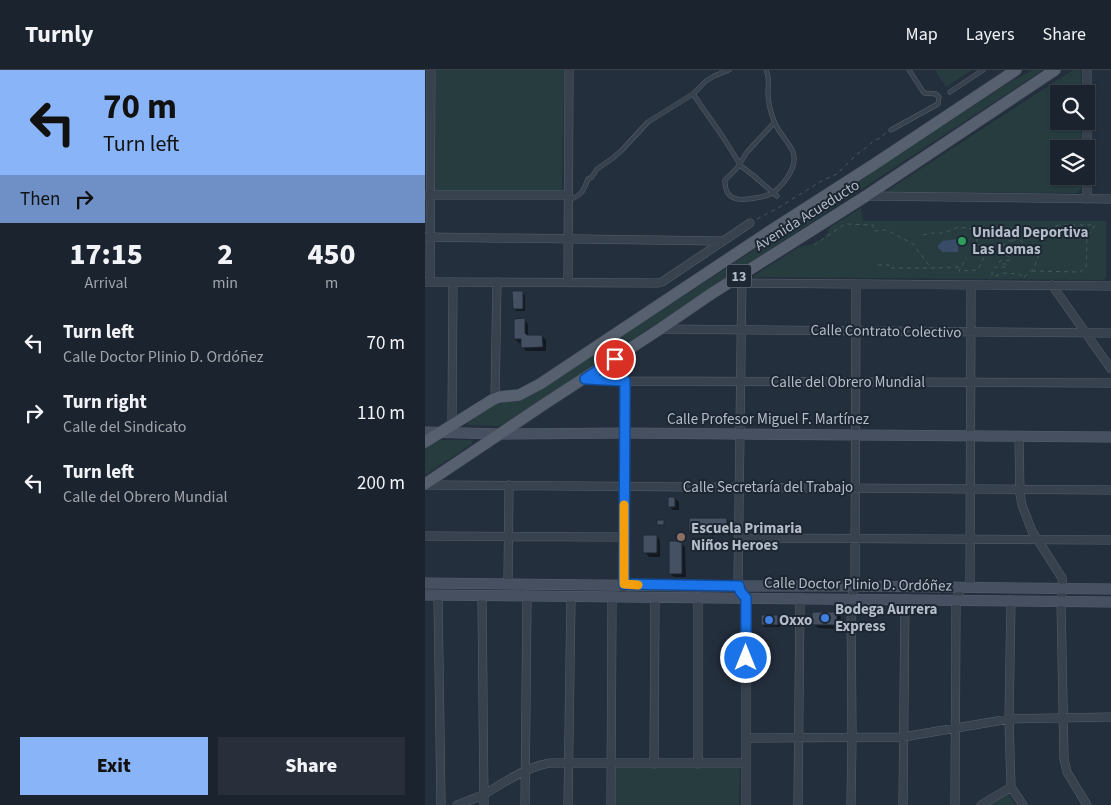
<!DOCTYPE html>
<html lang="en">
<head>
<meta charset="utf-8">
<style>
  :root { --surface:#1b232e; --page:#282f3a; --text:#f1f3f6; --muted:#a0a4aa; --line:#39404a; --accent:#8ab4f8 }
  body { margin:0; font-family:"Source Sans 3",sans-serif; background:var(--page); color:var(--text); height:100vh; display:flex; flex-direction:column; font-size:19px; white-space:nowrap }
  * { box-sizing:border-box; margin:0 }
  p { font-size:16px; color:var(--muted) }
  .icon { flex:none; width:28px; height:28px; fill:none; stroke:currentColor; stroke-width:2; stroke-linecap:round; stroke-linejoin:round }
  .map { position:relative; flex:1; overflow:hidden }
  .details { display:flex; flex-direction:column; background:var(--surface); width:425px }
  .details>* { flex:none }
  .top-card { background:#8ab4f8; color:#111; overflow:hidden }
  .fabs { position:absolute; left:625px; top:15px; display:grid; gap:10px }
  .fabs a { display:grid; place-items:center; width:45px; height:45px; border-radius:0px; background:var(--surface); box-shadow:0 1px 4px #0004,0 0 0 1px var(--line); font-size:25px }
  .pin { position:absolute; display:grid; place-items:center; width:42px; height:42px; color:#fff; margin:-21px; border:2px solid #fff; border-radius:50%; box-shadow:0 1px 5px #0007 }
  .me { position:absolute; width:55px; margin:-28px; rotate:0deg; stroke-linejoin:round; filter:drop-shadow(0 0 4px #0008) }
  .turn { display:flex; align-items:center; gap:18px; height:105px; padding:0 20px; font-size:22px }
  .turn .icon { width:65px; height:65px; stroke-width:2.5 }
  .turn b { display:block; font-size:35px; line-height:42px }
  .then { display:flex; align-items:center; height:48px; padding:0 20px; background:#0003; gap:10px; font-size:19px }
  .eta { display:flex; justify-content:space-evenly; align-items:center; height:85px; text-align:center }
  .eta b { font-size:30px; font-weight:800; line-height:35px }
  .button { display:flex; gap:10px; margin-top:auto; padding:10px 20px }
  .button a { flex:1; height:58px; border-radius:0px; background:var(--accent); color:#111; font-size:20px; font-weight:800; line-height:58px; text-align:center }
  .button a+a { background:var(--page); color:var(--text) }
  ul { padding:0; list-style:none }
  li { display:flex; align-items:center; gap:15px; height:70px; padding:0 20px }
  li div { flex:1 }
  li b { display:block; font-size:19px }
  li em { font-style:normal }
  header { display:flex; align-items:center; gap:30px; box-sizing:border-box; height:70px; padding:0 25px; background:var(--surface); border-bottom:1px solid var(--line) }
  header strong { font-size:24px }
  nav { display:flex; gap:28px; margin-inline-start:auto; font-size:18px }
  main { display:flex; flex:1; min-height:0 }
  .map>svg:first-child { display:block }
</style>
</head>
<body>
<header>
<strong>Turnly</strong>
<nav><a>Map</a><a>Layers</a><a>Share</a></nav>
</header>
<main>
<section class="details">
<div class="top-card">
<div class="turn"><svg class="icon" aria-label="left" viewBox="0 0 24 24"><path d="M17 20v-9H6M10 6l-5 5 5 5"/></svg><div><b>70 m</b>Turn left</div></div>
<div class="then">Then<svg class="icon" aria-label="right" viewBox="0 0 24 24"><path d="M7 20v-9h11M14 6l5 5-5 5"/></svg></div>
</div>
<div class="eta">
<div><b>17:15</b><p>Arrival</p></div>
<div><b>2</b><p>min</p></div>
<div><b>450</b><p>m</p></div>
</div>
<ul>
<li><svg class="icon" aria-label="left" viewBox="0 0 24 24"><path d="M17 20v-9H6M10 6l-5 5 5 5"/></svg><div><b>Turn left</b><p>Calle Doctor Plinio D. Ordóñez</p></div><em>70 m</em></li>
<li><svg class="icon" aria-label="right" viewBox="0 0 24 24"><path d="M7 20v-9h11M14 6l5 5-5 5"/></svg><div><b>Turn right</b><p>Calle del Sindicato</p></div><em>110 m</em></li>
<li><svg class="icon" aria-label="left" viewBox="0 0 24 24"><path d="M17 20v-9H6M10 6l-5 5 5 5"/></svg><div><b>Turn left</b><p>Calle del Obrero Mundial</p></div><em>200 m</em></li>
</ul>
<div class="button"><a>Exit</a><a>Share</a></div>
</section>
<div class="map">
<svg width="686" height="735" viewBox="0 0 686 735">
  <rect width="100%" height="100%" fill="#242f3e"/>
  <path fill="#263c3f" d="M11 0H139L137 121H10Z
    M510 0H547L521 17Z
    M608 0H618L79 354 74 356 43 355 42 353C52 346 62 337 73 334 87 329 94 333 108 325L583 13Z
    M648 0H654L656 1V24H634V51H656V79H634V106H656V119L652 123 464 122 463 120Z
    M436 138 438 151H681V208L678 210 327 207 374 177 388 174 399 168 405 157Z
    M14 370H47V374L0 405V379Z
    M191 698H315L314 735H190Z
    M580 724H583L591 735H563Z"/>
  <path fill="#394c67" d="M533 169V182H517L516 180 513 178V175L516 173 517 171Z"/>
  <path fill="#0007" d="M97 222 100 225V241H91L89 238Z
    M99 250 103 254V267L117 266 121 270V281H101L97 277V273H94L90 269Z
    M250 428 254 432V440H248L244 436Z
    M301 449 305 453V465H269L265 461Z
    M231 466 235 470V487H224L220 482Z
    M256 473 260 477 261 507H249L245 503Z
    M412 543 416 547V559L393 558 389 554Z
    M353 546 355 548V557H339L337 554Z"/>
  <path fill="#455162" stroke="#1f2835" d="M87 221H98V239H88Z
    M100 248V263L102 265H117L118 277 96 278V269H89V249Z
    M243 427H250V437H243Z
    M264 448H302V461L264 462Z
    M232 450H239V455H232Z
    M218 465H232V483H218Z
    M244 471H257V504H244Z
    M387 542H412V555H387Z
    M336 545H353V555H336Z"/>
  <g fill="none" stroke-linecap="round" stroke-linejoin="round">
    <defs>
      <path id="lane" d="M341 0C345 8 343 15 343 23 343 32 346 43 349 51 353 62 363 71 368 82 373 96 360 113 349 122 344 126 337 127 330 128 315 131 299 131 300 110L312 98 322 82 349 53
        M525 22 558 0
        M268 24 298 67 316 96 329 106 352 126
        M466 60 513 34 514 27 511 24 499 23 484 0
        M143 130C157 125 158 122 163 109L167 107 172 99 188 88 197 80 223 52 268 24 281 11 289 6 304 0"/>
      <path id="street" d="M2 125H143
        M441 126 686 129
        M662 129V0
        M0 167 298 171
        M317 205 313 516 315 521 321 528V735
        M0 212 233 213 237 212 325 153
        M5 212 6 0
        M143 212 144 0
        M313 213 686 216
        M627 215 686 299
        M235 259 686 263
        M160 309 200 311 686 313
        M70 328 72 212
        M27 354 28 212
        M594 366 595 424 597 435 607 461 637 508 638 518 636 531 639 689 642 702 662 735
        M0 415 686 420
        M0 466 199 467
        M314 468 686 470
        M83 514 84 415
        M545 517 546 215
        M13 525 16 735
        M57 525 59 735
        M198 527 200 311
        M586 530 584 649 586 717 598 735
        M322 668 478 667 584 649 686 647
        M229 694 230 527
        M273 694V527
        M32 735C42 731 52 728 61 723 82 711 101 697 125 693H321
        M100 735 102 525
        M143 735 146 526
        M186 735 187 527
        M373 735 375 528
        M426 735 427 667 426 529 430 516 431 214
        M478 735 480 529
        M530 735 531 530 537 517
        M556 735 586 717"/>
      <path id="secondary" d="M0 362 76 364 200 363 686 367
        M0 513 263 516H430L686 519
        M0 525 686 532"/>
      <path id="primary" d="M0 372 67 330 74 327 94 325 115 314 348 159 448 95 591 0
        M0 414 124 331 235 259 286 224 441 126 630 0"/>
    </defs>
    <use href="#lane" stroke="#565f6c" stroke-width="5"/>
    <use href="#street" stroke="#565f6c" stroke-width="9"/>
    <use href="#secondary" stroke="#565f6c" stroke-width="11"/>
    <use href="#primary" stroke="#414a57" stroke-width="12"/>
    <path stroke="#44595c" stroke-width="1" stroke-dasharray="4 4" stroke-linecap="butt" d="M332 149 353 138 398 110 412 104 431 85 442 77 448 71 455 68 461 63
      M553 163 560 158H610L621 160 634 155 620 168 609 198 598 208 595 204 578 203 569 207 567 205V201L570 197H582L581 194H575L574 192 575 191 585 190V187L581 185 580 182C583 179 589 180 590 174L587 171H582L578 176 566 178 560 185
      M498 165 508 163H519L533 157 550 159 552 160 554 164 552 170V174L555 175V179L560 185 553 200 534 201 536 197
      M587 170H595L605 180 613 181
      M389 175 420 154 448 155 449 161 461 160 487 173 506 198
      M453 195H464V198H506L536 197 542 188
      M607 201 655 202 661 198 662 168 670 155H634"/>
    <use href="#lane" stroke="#38414e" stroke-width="4"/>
    <use href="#street" stroke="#38414e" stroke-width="8"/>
    <use href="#secondary" stroke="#465061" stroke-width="10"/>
    <use href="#primary" stroke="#56606e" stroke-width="11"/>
  </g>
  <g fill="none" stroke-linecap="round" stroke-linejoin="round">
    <defs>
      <path id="route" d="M190 289 160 309 200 311 199 514 314 516 315 521 321 528V588"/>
    </defs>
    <use href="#route" stroke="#114b97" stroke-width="12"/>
    <use href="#route" stroke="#1a73e8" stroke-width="9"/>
    <path stroke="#f59e0b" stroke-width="9" d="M199 435V514L213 515"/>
  </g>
  <circle fill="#2e9e5b" stroke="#1d2633" stroke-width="2" cx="537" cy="171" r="5"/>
  <circle fill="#8d6e63" stroke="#1d2633" stroke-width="2" cx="256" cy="467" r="5"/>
  <g fill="#3f7fe0" stroke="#1d2633" stroke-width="2">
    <circle cx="400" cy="548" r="5"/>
    <circle cx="344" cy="550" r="5"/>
  </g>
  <g text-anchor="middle" stroke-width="4" stroke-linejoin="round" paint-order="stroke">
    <rect fill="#1d2633" stroke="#878f9c" stroke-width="1" x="301.5" y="194.5" width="25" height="23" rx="4"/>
    <g font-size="14" font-weight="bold" fill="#b4bcc9">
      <text x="314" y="211">13</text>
    </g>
    <g font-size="15" fill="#b4bcc9" stroke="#1d2633">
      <text transform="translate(382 145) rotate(-32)" y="5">Avenida Acueducto</text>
      <text transform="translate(461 261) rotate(1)" y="5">Calle Contrato Colectivo</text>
      <text x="423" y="317">Calle del Obrero Mundial</text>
      <text x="343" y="354">Calle Profesor Miguel F. Martínez</text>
      <text x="343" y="422">Calle Secretaría del Trabajo</text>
      <text transform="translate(433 514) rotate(1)" y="5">Calle Doctor Plinio D. Ordóñez</text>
    </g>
    <g font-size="15" font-weight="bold" fill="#b4bcc9" stroke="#1d2633" text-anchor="start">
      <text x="547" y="167">Unidad Deportiva<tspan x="547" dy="17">Las Lomas</tspan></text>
      <text x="266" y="463">Escuela Primaria<tspan x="266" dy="17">Niños Heroes</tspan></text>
      <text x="410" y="544">Bodega Aurrera<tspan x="410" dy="17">Express</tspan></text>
      <text x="354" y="555">Oxxo</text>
    </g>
  </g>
</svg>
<div class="fabs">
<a><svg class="icon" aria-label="search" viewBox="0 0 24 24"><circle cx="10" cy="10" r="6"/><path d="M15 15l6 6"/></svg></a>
<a><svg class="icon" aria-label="layers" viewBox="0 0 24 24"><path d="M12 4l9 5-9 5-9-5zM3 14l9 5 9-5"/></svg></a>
</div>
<div class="pin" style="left:190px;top:289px;background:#d93025"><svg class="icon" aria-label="arrive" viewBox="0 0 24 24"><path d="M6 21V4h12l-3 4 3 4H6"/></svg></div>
<svg class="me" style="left:321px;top:588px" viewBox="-20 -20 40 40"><circle r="17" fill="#1a73e8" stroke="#fff" stroke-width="3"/><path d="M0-11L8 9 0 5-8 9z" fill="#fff"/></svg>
</div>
</main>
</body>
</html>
